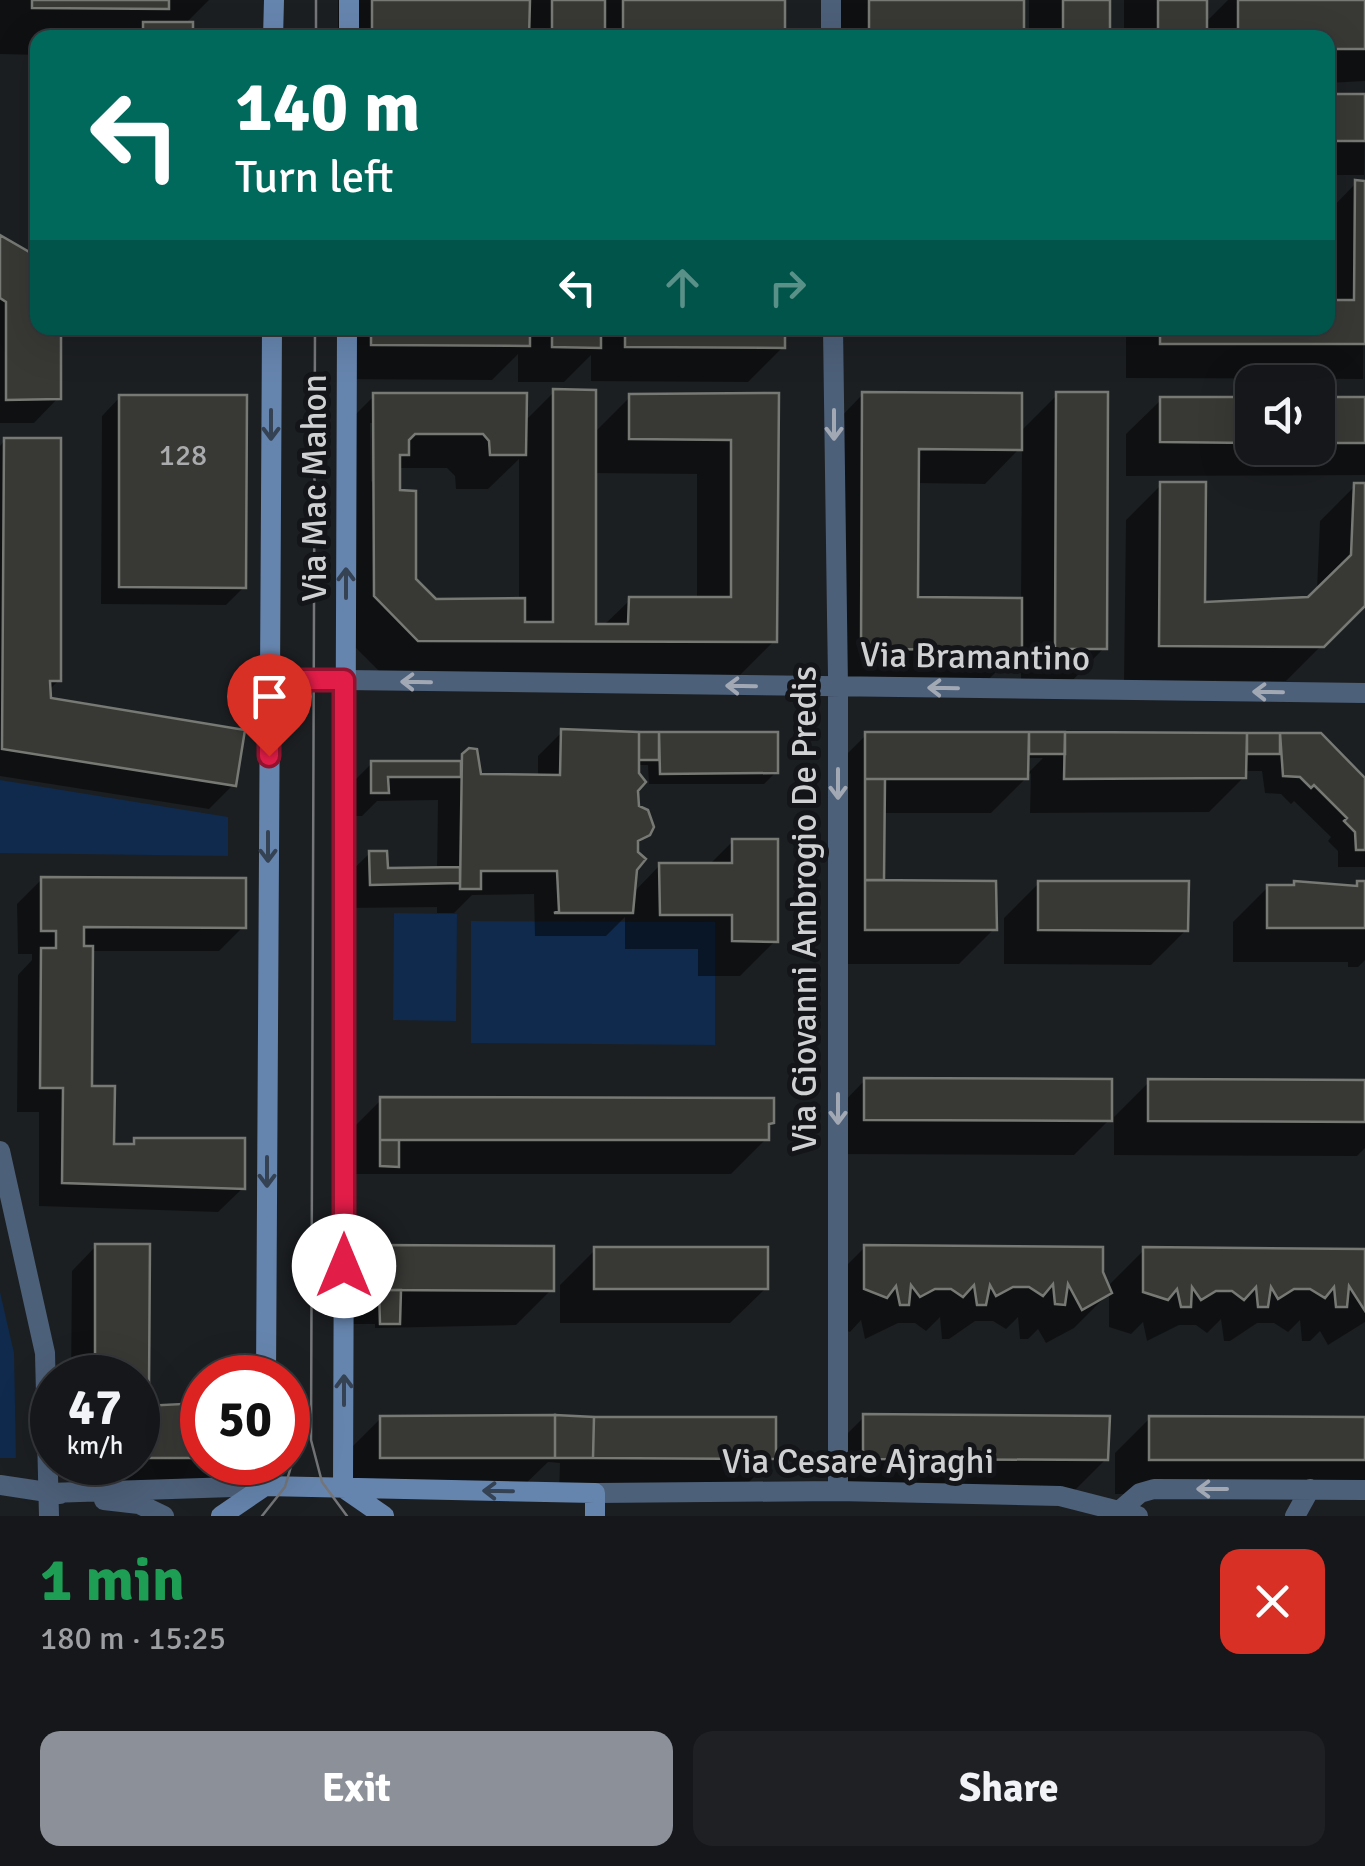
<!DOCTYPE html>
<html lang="en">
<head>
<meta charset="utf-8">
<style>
  :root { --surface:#15171a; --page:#1e2023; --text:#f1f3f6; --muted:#9d9fa2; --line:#343639; --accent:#8c9099 }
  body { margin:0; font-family:Signika,sans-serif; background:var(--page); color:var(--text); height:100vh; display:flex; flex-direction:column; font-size:38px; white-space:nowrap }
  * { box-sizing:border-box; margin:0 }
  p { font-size:32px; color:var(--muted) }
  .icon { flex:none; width:55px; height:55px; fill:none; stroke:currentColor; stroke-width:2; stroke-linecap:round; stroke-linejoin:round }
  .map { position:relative; height:1516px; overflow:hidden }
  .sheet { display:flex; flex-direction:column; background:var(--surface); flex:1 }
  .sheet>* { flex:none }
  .banner { position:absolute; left:30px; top:30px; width:1305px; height:305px; border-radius:20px; box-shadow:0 10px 40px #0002,0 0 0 2px var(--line); background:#00695c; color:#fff; overflow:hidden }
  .fabs { position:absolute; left:1235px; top:365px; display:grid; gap:20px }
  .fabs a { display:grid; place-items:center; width:100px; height:100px; border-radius:20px; background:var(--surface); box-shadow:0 10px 40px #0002,0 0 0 2px var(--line); font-size:50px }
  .speed { position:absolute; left:30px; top:1355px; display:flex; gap:20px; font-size:50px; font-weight:700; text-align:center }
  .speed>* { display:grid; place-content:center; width:130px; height:130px; border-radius:50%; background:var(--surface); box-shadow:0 10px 40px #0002,0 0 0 2px var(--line); line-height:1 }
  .speed small { font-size:25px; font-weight:400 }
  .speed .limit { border:15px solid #d22; background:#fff; color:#111 }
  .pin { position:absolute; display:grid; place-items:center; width:85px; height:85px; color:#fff; margin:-102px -42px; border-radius:50% 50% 50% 0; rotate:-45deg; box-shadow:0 0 10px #0007 }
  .pin .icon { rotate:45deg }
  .me { position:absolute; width:110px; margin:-55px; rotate:0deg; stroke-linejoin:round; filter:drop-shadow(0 0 8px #0008) }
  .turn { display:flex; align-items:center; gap:35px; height:210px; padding:0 40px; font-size:45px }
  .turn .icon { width:130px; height:130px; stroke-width:2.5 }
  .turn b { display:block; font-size:70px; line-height:85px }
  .lanes { display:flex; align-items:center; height:95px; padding:0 40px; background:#0003; justify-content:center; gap:50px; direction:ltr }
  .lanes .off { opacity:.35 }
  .round { display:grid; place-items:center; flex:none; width:105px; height:105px; border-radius:20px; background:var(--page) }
  .headline { display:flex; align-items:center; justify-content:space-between; height:170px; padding:0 40px }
  h1 { font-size:60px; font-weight:700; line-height:75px; color:#1e9e55 }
  .cta { display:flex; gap:20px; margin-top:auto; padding:20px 40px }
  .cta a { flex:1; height:115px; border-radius:20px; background:var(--accent); color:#fff; font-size:40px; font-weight:700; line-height:115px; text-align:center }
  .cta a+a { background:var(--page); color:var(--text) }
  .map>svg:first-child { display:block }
</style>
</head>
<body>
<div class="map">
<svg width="1365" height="1516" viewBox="0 0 1365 1516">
  <rect width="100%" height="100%" fill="#1c1f22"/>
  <path fill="#0f2a4c" d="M0 780 228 817V856L0 853Z
    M394 913 457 914 456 1021 393 1020Z
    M471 921 715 922V1045L471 1043Z
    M0 1292 14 1353 16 1458H0Z"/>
  <path fill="#0007" fill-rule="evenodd" d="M0 0H209L184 25 191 38H38V55L0 54Z
    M338 0H782V38H338Z
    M835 0H1022V38H835Z
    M1029 0H1108V38H1029Z
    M1124 0H1205V23L1228 0H1365V81L1328 83V38H1124Z
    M1328 97H1365L1364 175H1328Z
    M1356 183H1365L1363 379 1126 378V328H1328V212Z
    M0 238 28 289 38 328H58V398L34 423H0Z
    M337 328H783V347L748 382 591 381V355L564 382H518V354L492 380 337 379Z
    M554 392 594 433 630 397 776 396 774 641 739 676 383 675 340 632 339 431 374 396 524 422ZM370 423H375L376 477 371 482ZM519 459V600L435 601 414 580 397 468H447L455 476 456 489H488ZM594 473 697 474V600H630L603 626H594Z
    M863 394 1020 432 1057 395 1104 648 1069 684 1021 683V647L984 684 827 683 828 430ZM1022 446 1021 600H915L916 483 985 484Z
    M120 397 244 587 226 605 101 604 102 416Z
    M1162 399H1252V448H1318V399H1365V475L1126 476V434Z
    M5 440 59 680 48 691V701L233 785 209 809 0 776V446Z
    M1161 485 1202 604 1302 603 1317 589 1320 521 1355 486H1365V602L1286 681 1124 680 1126 520Z
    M562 732 776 735V772L764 784H649L648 765H636V807L648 834 635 847 632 894 660 865H709L733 841 775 941 740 976H698V949H625V917L606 936H535L534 894 472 895 454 913H437V907L346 908 345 877 370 853 385 870H437L438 800 377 801 362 816H347V788L372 763H456L472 750 479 755V776L538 777V756Z
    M866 735H1320L1365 781V867H1338V851L1328 841 1331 837 1294 801 1291 804 1281 794 1265 793 1262 771H1244V777L1209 812 1030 813 1031 773 991 813H882V883L994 929 959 964H830L831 770ZM1026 758H1043L1026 775Z
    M42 879 243 927 219 951H90V1088L112 1146H128L135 1140 243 1188 218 1212 39 1206V1112H17L18 975 32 960V954H18L17 904Z
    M1039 883 1186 930 1151 965 1004 964V918Z
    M1295 883 1353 888 1365 883V960L1358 967H1348V962H1233V922L1268 887 1290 888Z
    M865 1080 1109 1120 1074 1155 830 1154V1116Z
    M1149 1082H1365V1148L1357 1156 1114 1155V1117Z
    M381 1100 766 1139 731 1174H346V1135Z
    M96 1246 147 1389 141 1394V1409L202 1407V1462H236L218 1481H71V1462H138V1378H71L72 1271Z
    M381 1247 551 1290 516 1325 375 1328V1324H345L346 1282Z
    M865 1247 1100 1272 1107 1287 1144 1250 1365 1251V1322L1328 1345 1320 1331 1310 1341H1302L1300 1320 1288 1332 1274 1323H1257L1230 1341H1224L1221 1319 1207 1333 1196 1325H1179L1147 1341 1143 1322 1131 1334 1109 1327V1293L1074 1328 1046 1343 1038 1329 1028 1339H1020L1018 1317 1006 1329 993 1321H975L949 1339H942L940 1317 926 1331 915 1323H898L865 1339 861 1320 850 1332 830 1324V1282Z
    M595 1250 766 1288 730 1323H560V1285Z
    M864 1417 1106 1459 1071 1494 829 1493V1452Z
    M381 1418 773 1458 738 1493H559L560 1463 548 1462 517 1492H346V1453Z
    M1150 1418 1365 1420V1486L1356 1494H1115V1453Z"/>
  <path fill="#383935" stroke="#777974" stroke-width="2.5" d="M32 0H169V9L32 8Z
    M372 0H530L529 38H372Z
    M552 0H605V38H552Z
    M623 0H785V38H623Z
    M869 0H1024V38H869Z
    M1063 0H1110V38H1063Z
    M1158 0H1207V38H1158Z
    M1238 0H1365V49H1328V38H1238Z
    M143 22H193V38H143Z
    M1328 94H1365V141H1328Z
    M1355 180 1365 181V344H1160V328H1328V300H1354Z
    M0 235 38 257V277L32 287H38V328H61V399L6 400V302L0 298Z
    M371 328H530V346L371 345Z
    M552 328H601V348L552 347Z
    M625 328H785V348L625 347Z
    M553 389 596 390V624H628L629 597H731V440L629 439V394L779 393 777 642 418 641 374 596 373 393H527L526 455H490L489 441 483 434H415L409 440V455H400V490L416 491V579L436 599 525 598V622H553Z
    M862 392 1022 393V450L919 449 918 597 1022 598V650L861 649Z
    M1056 392H1108L1107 649H1055Z
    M119 395H247L246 588 119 587Z
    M1160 397H1252V443L1160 442Z
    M1318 397H1365V443H1318Z
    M4 438H61V681H50L51 698 245 730 236 786 2 749Z
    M1160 482H1206L1205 602 1308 597 1351 555 1354 483H1365V606L1324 647 1159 646Z
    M561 729 639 732V773L646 782 638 791 639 806 648 810 654 827 650 835 638 841V852L646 859 637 870 633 913H554L559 911 557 871H481V889H460L462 754 469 748 477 749 481 774 560 775Z
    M639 732H659V760H639Z
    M659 732H778V773L660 774Z
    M865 732H1029L1028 779H865Z
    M1029 732H1065V754H1029Z
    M1065 732 1247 733 1246 778 1064 779Z
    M1247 733H1280V754H1247Z
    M1280 733H1321L1365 778V850H1356L1355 832 1344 821 1347 818 1314 785 1311 788 1300 777 1283 776Z
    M371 761H461V777H388L389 793H371Z
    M865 779H885L884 880H865Z
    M732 839H778V942L732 941V915H660L659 863H732Z
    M369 851H387L388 868 460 867V883L370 885Z
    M41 877 246 878V928L84 927V946H93L92 1086H115L114 1144H134V1138H245V1189L62 1183 63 1088H40L41 948H56V931H41Z
    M865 880 996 881 997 930H865Z
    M1038 881H1189L1188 931 1038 930Z
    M1294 881 1357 886V881H1365V928H1267V885H1294Z
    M864 1078 1112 1079V1121L864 1120Z
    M1148 1079 1365 1080V1122L1148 1121Z
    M380 1097 774 1098V1123L769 1124V1140H380Z
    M380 1140H399V1167L380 1166Z
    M95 1244H150L149 1390H144V1406L202 1403V1458H138V1378H95Z
    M380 1245 554 1246V1291L379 1290Z
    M864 1245 1103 1247V1272L1112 1293 1082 1310 1068 1284 1065 1305 1055 1304 1053 1284 1043 1296 1029 1287H1013L996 1296 990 1285 986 1305H977L974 1285 963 1297 951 1289H935L920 1297 911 1285 909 1305H900L896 1286 887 1298 864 1289Z
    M594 1247H768V1289H594Z
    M1143 1247 1365 1249V1311L1349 1286 1347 1307H1336L1334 1287 1325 1298 1310 1289H1294L1278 1299 1271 1287 1268 1307H1258L1256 1287 1244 1300 1232 1291H1216L1201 1300 1192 1287 1191 1307H1181L1177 1289 1168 1300 1143 1292Z
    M379 1290H401L400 1324H380Z
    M863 1414 1110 1416 1108 1460 863 1459Z
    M555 1415V1458H380V1416Z
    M555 1415 594 1417 593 1458H555Z
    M1149 1416 1365 1417V1460H1149Z
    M594 1417H776V1459L593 1458Z"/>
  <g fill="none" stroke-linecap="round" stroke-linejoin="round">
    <path stroke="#4d6079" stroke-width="20" d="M831 0V38
      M833 328 838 687V1491
      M344 680 1365 693
      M0 1151 45 1353 49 1516
      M0 1485 60 1494
      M49 1493 265 1486
      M595 1493 838 1491 1060 1496 1138 1516
      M104 1500 139 1504 164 1516
      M1118 1512 1140 1493 1154 1489 1365 1490
      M1295 1516 1310 1489"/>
    <path stroke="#6685ae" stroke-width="20" d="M273 38 274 0
      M349 38V0
      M269 680H344
      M266 1378 272 328
      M265 1486V1462
      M343 1488 347 328
      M345 1489 384 1516
      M221 1516 265 1486 595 1493V1516"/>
    <path stroke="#747679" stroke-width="2.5" d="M316 38V0
      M315 328 311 1440 322 1482 347 1516
      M262 1516 285 1487 299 1439"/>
  </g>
  <defs><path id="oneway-shaft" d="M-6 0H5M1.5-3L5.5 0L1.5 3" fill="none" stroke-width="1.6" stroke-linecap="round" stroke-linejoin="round" transform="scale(2.5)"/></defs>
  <g stroke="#344254">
    <use href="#oneway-shaft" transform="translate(271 425) rotate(90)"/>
    <use href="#oneway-shaft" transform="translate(346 583) rotate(-90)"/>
    <use href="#oneway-shaft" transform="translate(268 847) rotate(90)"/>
    <use href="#oneway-shaft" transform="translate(267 1172) rotate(90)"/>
    <use href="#oneway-shaft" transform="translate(344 1390) rotate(-90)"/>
    <use href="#oneway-shaft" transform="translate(498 1491) rotate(-179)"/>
  </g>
  <g stroke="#a2a9b4">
    <use href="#oneway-shaft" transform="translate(834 425) rotate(90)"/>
    <use href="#oneway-shaft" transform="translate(416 682) rotate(-179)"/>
    <use href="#oneway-shaft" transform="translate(741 686) rotate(-179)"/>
    <use href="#oneway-shaft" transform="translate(943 688) rotate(-179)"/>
    <use href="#oneway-shaft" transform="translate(1268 692) rotate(-179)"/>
    <use href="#oneway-shaft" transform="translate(838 784) rotate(90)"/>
    <use href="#oneway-shaft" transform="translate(838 1109) rotate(90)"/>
    <use href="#oneway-shaft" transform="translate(1212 1489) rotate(180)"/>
  </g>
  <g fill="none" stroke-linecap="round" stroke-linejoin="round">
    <defs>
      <path id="route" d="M269 756V680H344V1266"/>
    </defs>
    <use href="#route" stroke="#92132f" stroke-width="25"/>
    <use href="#route" stroke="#e11d48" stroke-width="18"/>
  </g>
  <g text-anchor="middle" stroke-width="10" stroke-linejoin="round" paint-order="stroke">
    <g font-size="30" fill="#aaabac">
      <text x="183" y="465">128</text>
    </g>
    <g font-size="35" fill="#d0d1d3" stroke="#131518">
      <text transform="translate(314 488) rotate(-90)" y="12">Via Mac Mahon</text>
      <text transform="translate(975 656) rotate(1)" y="12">Via Bramantino</text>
      <text transform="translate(804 909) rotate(-90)" y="12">Via Giovanni Ambrogio De Predis</text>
      <text x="858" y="1473">Via Cesare Ajraghi</text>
    </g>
  </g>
</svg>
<div class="fabs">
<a><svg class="icon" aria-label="sound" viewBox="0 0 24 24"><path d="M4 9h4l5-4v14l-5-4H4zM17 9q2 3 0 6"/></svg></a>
</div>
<div class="speed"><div>47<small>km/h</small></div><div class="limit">50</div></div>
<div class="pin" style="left:269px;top:756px;background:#d93025"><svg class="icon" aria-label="arrive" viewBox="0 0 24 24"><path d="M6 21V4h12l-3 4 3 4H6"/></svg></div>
<svg class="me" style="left:344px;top:1266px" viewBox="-20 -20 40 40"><circle r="19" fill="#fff"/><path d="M0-13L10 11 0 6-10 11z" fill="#e11d48"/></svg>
<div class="banner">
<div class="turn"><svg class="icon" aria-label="left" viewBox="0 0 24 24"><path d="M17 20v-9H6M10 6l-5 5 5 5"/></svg><div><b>140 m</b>Turn left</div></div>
<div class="lanes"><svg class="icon" aria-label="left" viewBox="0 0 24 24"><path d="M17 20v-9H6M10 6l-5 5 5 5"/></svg><svg class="icon off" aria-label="ahead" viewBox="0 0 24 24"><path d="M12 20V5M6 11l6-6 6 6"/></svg><svg class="icon off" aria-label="right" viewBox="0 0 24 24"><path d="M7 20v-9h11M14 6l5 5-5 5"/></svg></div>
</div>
</div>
<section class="sheet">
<div class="headline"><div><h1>1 min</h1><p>180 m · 15:25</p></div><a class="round" style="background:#d93025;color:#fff"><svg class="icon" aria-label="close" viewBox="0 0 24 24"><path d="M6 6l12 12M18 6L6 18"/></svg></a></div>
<div class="cta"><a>Exit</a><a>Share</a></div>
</section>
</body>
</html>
